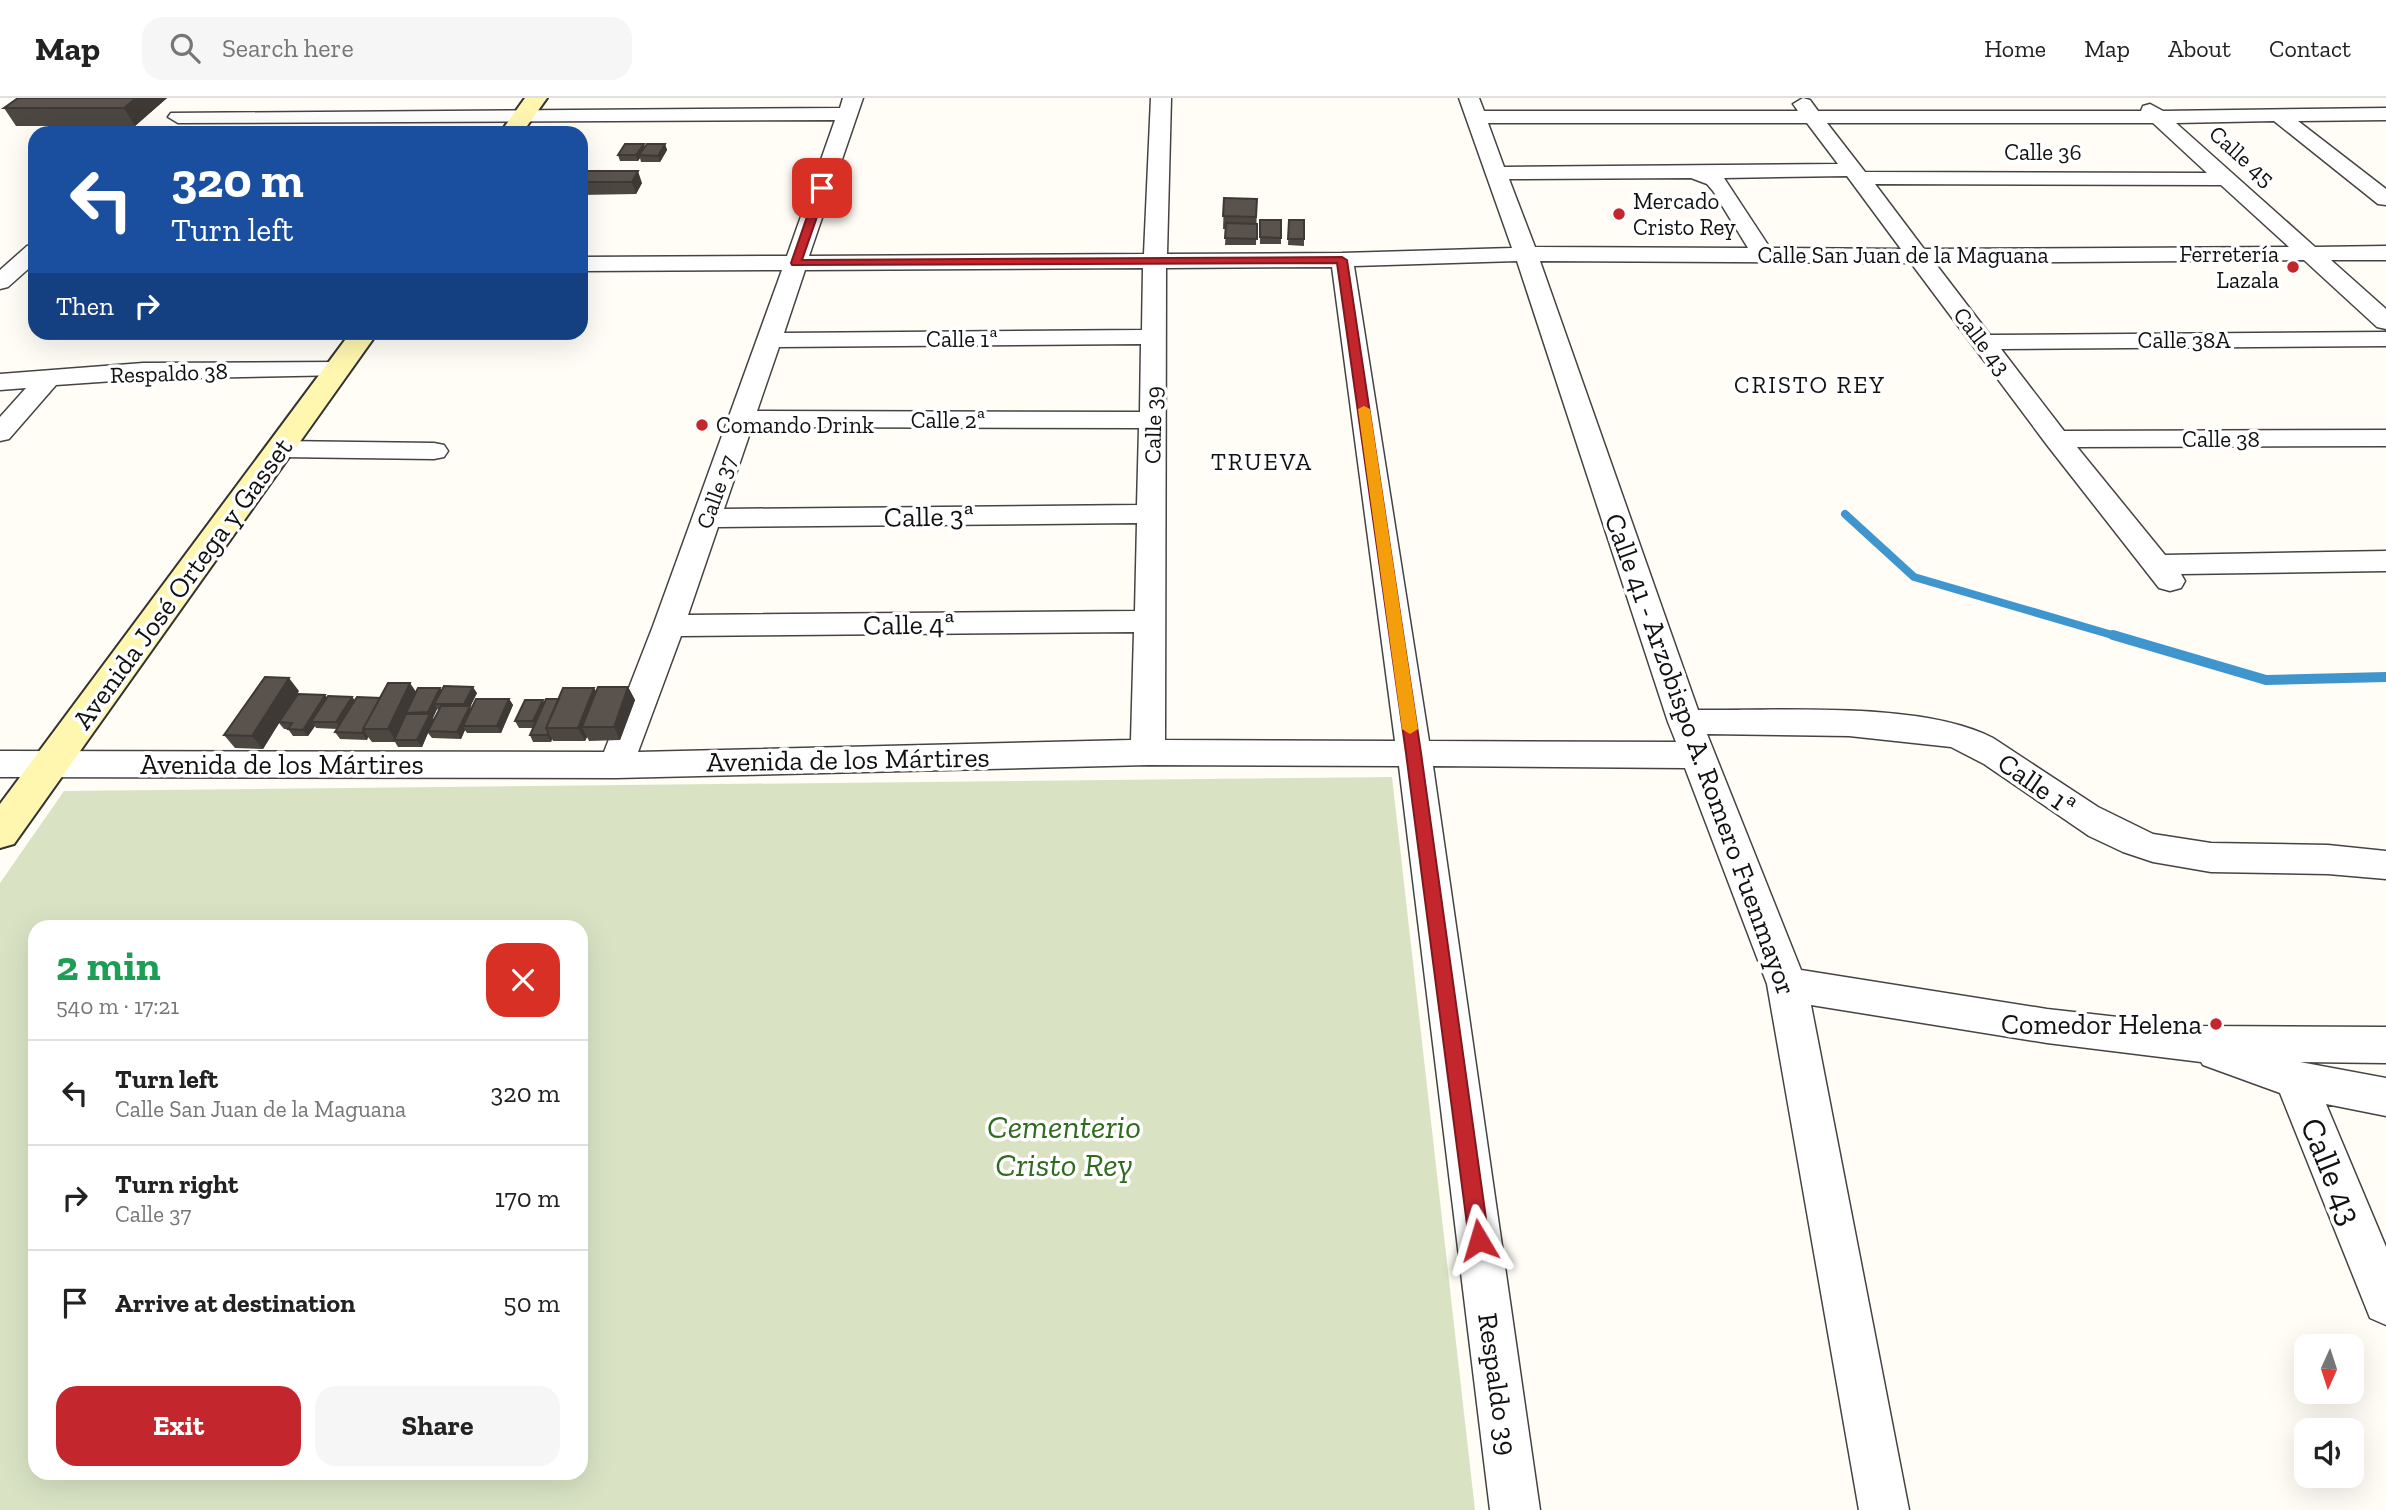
<!DOCTYPE html>
<html lang="en">
<head>
<meta charset="utf-8">
<style>
  :root { --surface:#fff; --page:#f6f6f6; --text:#222; --muted:#767676; --line:#e0e0e0; --accent:#c4262e }
  body { margin:0; font-family:"Zilla Slab",serif; background:var(--page); color:var(--text); height:100vh; display:flex; flex-direction:column; font-size:26px; white-space:nowrap }
  * { box-sizing:border-box; margin:0 }
  p { font-size:23px; color:var(--muted) }
  .icon { flex:none; width:38px; height:38px; fill:none; stroke:currentColor; stroke-width:2; stroke-linecap:round; stroke-linejoin:round }
  .map { position:relative; flex:1; overflow:hidden }
  .details { position:absolute; left:28px; top:822px; width:560px; height:560px; display:flex; flex-direction:column; background:var(--surface); border-radius:21px; box-shadow:0 7px 28px #0002 }
  .details>* { flex:none }
  .hud { position:absolute; left:28px; top:28px; width:560px; height:214px; border-radius:21px; box-shadow:0 7px 28px #0002; background:#1a4fa0; color:#fff; overflow:hidden }
  .needle { width:46px; rotate:183deg }
  .fabs { position:absolute; left:2294px; top:1236px; display:grid; gap:14px }
  .fabs a { display:grid; place-items:center; width:70px; height:70px; border-radius:14px; background:var(--surface); box-shadow:0 7px 28px #0002; font-size:35px }
  .pin { position:absolute; display:grid; place-items:center; width:60px; height:60px; color:#fff; margin:-30px; border-radius:14px; box-shadow:0 4px 10px #0006 }
  .me { position:absolute; width:77px; margin:-38px; rotate:353deg; stroke-linejoin:round; filter:drop-shadow(0 0 5px #0008) }
  .turn { display:flex; align-items:center; gap:24px; height:147px; padding:0 28px; font-size:32px }
  .turn .icon { width:91px; height:91px; stroke-width:2.5 }
  .turn b { display:block; font-size:49px; line-height:60px }
  .then { display:flex; align-items:center; height:66px; padding:0 28px; background:#0003; gap:14px; font-size:26px }
  .round { display:grid; place-items:center; flex:none; width:74px; height:74px; border-radius:21px; background:var(--page) }
  .head { display:flex; align-items:center; justify-content:space-between; height:119px; padding:0 28px }
  h1 { font-size:42px; font-weight:800; line-height:52px; color:#1e9e55 }
  .action { display:flex; gap:14px; margin-top:auto; padding:14px 28px }
  .action a { flex:1; height:80px; border-radius:21px; background:var(--accent); color:#fff; font-size:28px; font-weight:800; line-height:80px; text-align:center }
  .action a+a { background:var(--page); color:var(--text) }
  ul { padding:0; list-style:none }
  li { display:flex; align-items:center; gap:21px; height:105px; padding:0 28px; border-top:2px solid var(--line) }
  li div { flex:1 }
  li b { display:block; font-size:26px }
  li em { font-style:normal }
  header { display:flex; align-items:center; gap:42px; box-sizing:border-box; height:98px; padding:0 35px; background:var(--surface); border-bottom:2px solid var(--line) }
  header strong { font-size:33px }
  nav { display:flex; gap:38px; margin-inline-start:auto; font-size:24px }
  .search { width:490px; height:63px; background:var(--page); display:flex; align-items:center; gap:18px; box-sizing:border-box; padding:0 24px; border-radius:21px; color:var(--muted); font-size:26px }
  .map>svg:first-child { display:block }
</style>
</head>
<body>
<header>
<strong>Map</strong>
<div class="search"><svg class="icon" aria-label="search" viewBox="0 0 24 24"><circle cx="10" cy="10" r="6"/><path d="M15 15l6 6"/></svg>Search here</div>
<nav><a>Home</a><a>Map</a><a>About</a><a>Contact</a></nav>
</header>
<div class="map">
<svg width="2386" height="1412" viewBox="0 0 2386 1412">
  <rect width="100%" height="100%" fill="#fffdf5"/>
  <path fill="#d9e3c4" fill-rule="evenodd" d="M1392 679 1475 1412H0V785L64 693ZM35 830H581V1376H35Z"/>
  <g fill="none" stroke-linecap="round" stroke-linejoin="round">
    <path stroke="#3f96cf" stroke-width="8" d="M1845 416 1914 479 2119 539"/>
    <path stroke="#3f96cf" stroke-width="10" d="M2113 537 2266 582 2386 579"/>
    <defs>
      <path id="minor" d="M843 0H863L809 158 1144 156 1151 0H1171L1167 156 1342 155 1512 150 1459 0H1479L1484 13H1798L1793 6 1803 0 1810 2 1818 13H2141L2143 8 2150 6 2163 13 2386 10V22L2298 23 2386 91V107L2378 106 2274 23 2176 25 2315 149 2386 148V162H2331L2386 211V231L2377 229 2304 162 1935 165 1990 237 2386 234V248L2001 251 2064 333 2386 332V348L2077 349 2165 457 2386 453V473L2181 476 2185 483 2181 490 2170 493 2159 490 2047 347 1911 165 1540 163 1698 612C1780 613 1922 603 1993 640L2098 709 2153 736 2211 745 2328 747 2386 753V781L2328 776 2211 774 2153 764 2123 754 2089 738 1984 666 1951 649 1849 638 1707 636 1801 872 2047 911 2198 928 2386 929V965L2300 964 2386 980V1018L2326 1006 2386 1149V1227L2370 1220 2280 995 2203 967 2201 964 2047 945 1811 907 1909 1412H1859L1767 886 1685 670 1433 668 1540 1412H1490L1399 668 1148 667 616 680 0 679V653L604 654 653 528 782 172 581 173V159L787 158 835 22 178 25 168 19 171 15 840 10ZM1488 25H1807L1838 66 1504 69ZM1827 25H2153L2207 75 1865 74ZM1847 78 1901 151 1770 150 1724 80ZM1691 80 1707 86 1713 93 1748 150 1535 149 1509 81ZM1875 86 2221 87 2289 149 1924 151ZM1517 163 1668 624 1676 644 1429 643 1354 168ZM1332 169 1395 643 1165 642 1166 170ZM1143 170 1142 232 784 235 805 172ZM1141 246 1140 314 757 313 779 249ZM752 329 1139 330 1137 407 724 411ZM1137 425 1135 513 688 517 718 429ZM1134 534 1131 642 638 654 681 538Z
        M35 146V165L8 189 0 191V172L27 148Z
        M337 264 346 267 350 272 346 277 143 281 56 287 9 341 0 343V319L26 290 0 292V276L143 265Z
        M280 343 434 345 444 347 448 353 444 359 434 361 280 359 270 357 266 351 270 345Z"/>
      <path id="secondary" d="M525 0H547L522 35H500Z
        M351 234H378L14 746 0 750V706Z"/>
    </defs>
    <use href="#minor" stroke="#444" stroke-width="3"/>
    <use href="#secondary" stroke="#333" stroke-width="4"/>
    <use href="#minor" fill="#fff" fill-rule="evenodd"/>
    <use href="#secondary" fill="#fff6b0" fill-rule="evenodd"/>
  </g>
  <path fill="#4d4742" fill-rule="evenodd" d="M18 0H167L135 28H16L4 10Z
    M644 46 645 50 665 46 667 52 660 64H641L640 60 638 63H620L618 57Z
    M581 73 642 85 636 96 581 97Z
    M1224 100 1257 101 1256 147H1225L1226 131H1223Z
    M1260 122H1281V146H1260Z
    M1289 122H1304V148L1288 147Z
    M628 589 635 602 620 642 589 643 587 639 585 643H553L552 641 551 644H533L530 637 533 630H519L515 623 544 605 594 590 596 593Z
    M441 592 477 595 470 609 471 611 509 601 513 607 501 635H467L465 632 461 641 432 640 428 635 422 649H398L395 644H372L368 639 367 642 340 641 335 634 337 631 316 630 315 628 308 638H293L288 631H284L279 625 263 651 235 650 224 637 299 593 288 611 327 600 352 599 355 602 380 600 416 594ZM437 611 439 612 434 622 433 620Z"/>
  <path fill="#3f3936" d="M136 0H167L135 28 124 10Z
    M644 46 645 52 639 57 640 60 638 63 636 57Z
    M665 46 667 52 660 64 658 58Z
    M638 73 642 85 636 96 632 84Z
    M289 580 299 593 263 651 252 638Z
    M410 585 419 598 406 615 409 620 396 642 388 631Z
    M473 589 477 595 470 609 474 615 463 628 465 632 461 641 457 634 468 613 464 606Z
    M628 589 635 602 620 642 614 629Z
    M440 590 444 596 434 606 437 611 433 620 434 623 428 633V635L422 649 417 642 429 617 428 614Z
    M594 590 601 603 582 629 587 639 585 643 578 630Z
    M325 597 330 604 311 624 315 628 308 638 303 632Z
    M352 599 357 606 341 631 336 624Z
    M509 601 513 607 501 635 497 628Z
    M543 602 546 609 536 630 533 623Z
    M364 632 368 639 367 642 362 635Z
    M548 634 552 641 551 644 547 637Z"/>
  <path fill="#5a524d" stroke="#3f3936" stroke-width="2" d="M18 0H136L124 10H4Z
    M625 46H644L636 57H618Z
    M647 46H665L658 58 639 57Z
    M581 73H638L632 84H581Z
    M1224 100 1257 101 1256 119 1223 118Z
    M1260 122H1281V140L1260 139Z
    M1289 122H1304V141H1288Z
    M1226 125 1257 126V141L1225 140Z
    M265 579 289 580 252 638 224 637Z
    M388 585H410L388 631H363Z
    M444 588 473 589 464 606H434Z
    M598 589H628L614 629H582Z
    M418 590H440L428 614 406 615Z
    M563 590H594L578 630H546Z
    M298 596 325 597 303 632 288 631 292 625 279 624Z
    M328 598 352 599 336 624H311Z
    M357 599 380 600 363 631 364 632 362 635 335 634Z
    M476 601H509L497 628H463Z
    M546 601H559L546 630 548 634 547 637H530Z
    M525 602H543L533 623H515Z
    M441 608H470L457 634 428 633Z
    M406 616H430L417 642H394Z"/>
  <path fill="#c4262e" stroke="#7f191e" stroke-width="2" d="M822 87 827 90 802 162 1342 159 1347 162 1421 655 1489 1142 1486 1149 1479 1152 1472 1149 1469 1142 1406 655 1337 165 792 167 791 165 817 90Z"/>
  <path fill="#f59e0b" d="M1364 308 1370 311 1418 631 1410 636 1402 631 1358 311Z"/>
  <g fill="#c4262e" stroke="#fff" stroke-width="2.5">
    <circle cx="1619" cy="116" r="7"/>
    <circle cx="2293" cy="169" r="7"/>
    <circle cx="702" cy="327" r="7"/>
    <circle cx="2216" cy="926" r="7"/>
  </g>
  <g text-anchor="middle" stroke-width="7" stroke-linejoin="round" paint-order="stroke">
    <g font-size="23" fill="#111" stroke="#fff">
      <text x="2043" y="62">Calle 36</text>
      <text transform="translate(2242 58) rotate(42)" y="8">Calle 45</text>
      <text x="1903" y="165">Calle San Juan de la Maguana</text>
      <text x="962" y="249">Calle 1ª</text>
      <text x="2184" y="250">Calle 38A</text>
      <text transform="translate(1982 243) rotate(53)" y="8">Calle 43</text>
      <text transform="translate(169 275) rotate(-2)" y="8">Respaldo 38</text>
      <text x="948" y="330">Calle 2ª</text>
      <text transform="translate(1153 327) rotate(-89)" y="8">Calle 39</text>
      <text x="2221" y="349">Calle 38</text>
      <text transform="translate(716 394) rotate(-70)" y="8">Calle 37</text>
    </g>
    <g font-size="23" fill="#111" stroke="#fff" text-anchor="start">
      <text x="1633" y="111">Mercado<tspan x="1633" dy="26">Cristo Rey</tspan></text>
      <text x="2279" y="164" text-anchor="end">Ferretería<tspan x="2279" dy="26">Lazala</tspan></text>
      <text x="716" y="335">Comando Drink</text>
    </g>
    <g font-size="24" letter-spacing="2" fill="#111" stroke="#fff">
      <text x="1810" y="295">CRISTO REY</text>
      <text x="1262" y="372">TRUEVA</text>
    </g>
    <g font-size="28" fill="#111" stroke="#fff">
      <text transform="translate(929 418) rotate(-1)" y="10">Calle 3ª</text>
      <text transform="translate(182 485) rotate(-54)" y="10">Avenida José Ortega y Gasset</text>
      <text transform="translate(909 526) rotate(-1)" y="10">Calle 4ª</text>
      <text transform="translate(1701 656) rotate(70)" y="10">Calle 41 - Arzobispo A. Romero Fuenmayor</text>
      <text transform="translate(848 661) rotate(-1)" y="10">Avenida de los Mártires</text>
      <text x="282" y="676">Avenida de los Mártires</text>
      <text transform="translate(2037 686) rotate(35)" y="10">Calle 1ª</text>
      <text transform="translate(1498 1286) rotate(82)" y="10">Respaldo 39</text>
    </g>
    <g font-size="28" fill="#111" stroke="#fff" text-anchor="end">
      <text x="2202" y="936">Comedor Helena</text>
    </g>
    <g font-size="33" font-style="italic" fill="#2f6b1f" stroke="#fff">
      <text x="1064" y="1040">Cementerio<tspan x="1064" dy="38">Cristo Rey</tspan></text>
    </g>
    <g font-size="33" fill="#111" stroke="#fff">
      <text transform="translate(2332 1073) rotate(68)" y="12">Calle 43</text>
    </g>
  </g>
</svg>
<div class="fabs">
<a><svg class="needle" viewBox="-14 -14 28 28"><path d="M0-13l5 13h-10z" fill="#e53935"/><path d="M0 13l5-13h-10z" fill="#767676"/></svg></a>
<a><svg class="icon" aria-label="sound" viewBox="0 0 24 24"><path d="M4 9h4l5-4v14l-5-4H4zM17 9q2 3 0 6"/></svg></a>
</div>
<div class="pin" style="left:822px;top:90px;background:#d93025"><svg class="icon" aria-label="arrive" viewBox="0 0 24 24"><path d="M6 21V4h12l-3 4 3 4H6"/></svg></div>
<svg class="me" style="left:1479px;top:1142px" viewBox="-20 -20 40 40"><path d="M0-17L14 15 0 8-14 15z" fill="#c4262e" stroke="#fff" stroke-width="4"/></svg>
<div class="hud">
<div class="turn"><svg class="icon" aria-label="left" viewBox="0 0 24 24"><path d="M17 20v-9H6M10 6l-5 5 5 5"/></svg><div><b>320 m</b>Turn left</div></div>
<div class="then">Then<svg class="icon" aria-label="right" viewBox="0 0 24 24"><path d="M7 20v-9h11M14 6l5 5-5 5"/></svg></div>
</div>
<section class="details">
<div class="head"><div><h1>2 min</h1><p>540 m · 17:21</p></div><a class="round" style="background:#d93025;color:#fff"><svg class="icon" aria-label="close" viewBox="0 0 24 24"><path d="M6 6l12 12M18 6L6 18"/></svg></a></div>
<ul>
<li><svg class="icon" aria-label="left" viewBox="0 0 24 24"><path d="M17 20v-9H6M10 6l-5 5 5 5"/></svg><div><b>Turn left</b><p>Calle San Juan de la Maguana</p></div><em>320 m</em></li>
<li><svg class="icon" aria-label="right" viewBox="0 0 24 24"><path d="M7 20v-9h11M14 6l5 5-5 5"/></svg><div><b>Turn right</b><p>Calle 37</p></div><em>170 m</em></li>
<li><svg class="icon" aria-label="arrive" viewBox="0 0 24 24"><path d="M6 21V4h12l-3 4 3 4H6"/></svg><div><b>Arrive at destination</b></div><em>50 m</em></li>
</ul>
<div class="action"><a>Exit</a><a>Share</a></div>
</section>
</div>
</body>
</html>
